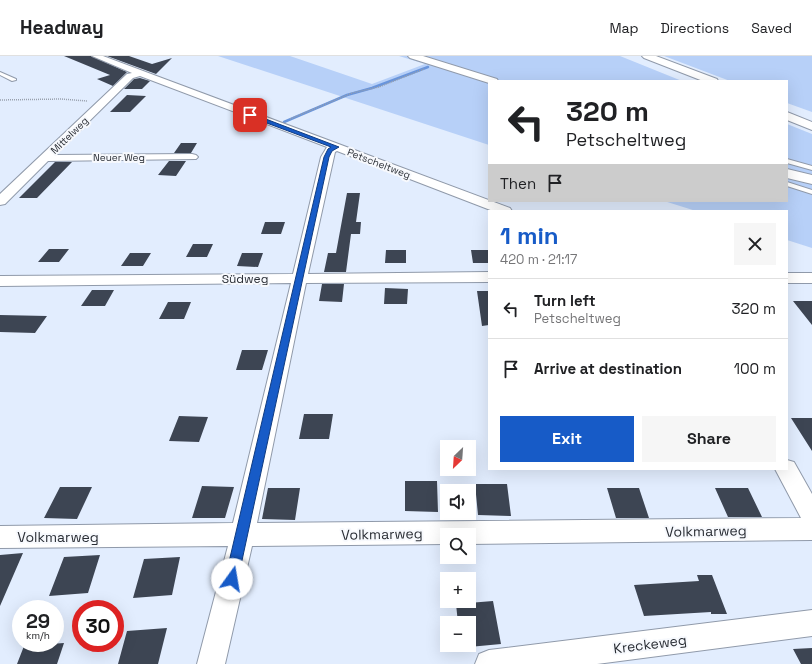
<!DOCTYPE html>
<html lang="en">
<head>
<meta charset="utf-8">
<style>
  :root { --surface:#fff; --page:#f6f6f6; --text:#202124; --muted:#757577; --line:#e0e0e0; --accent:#175bc7 }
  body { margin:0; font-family:"Space Grotesk",sans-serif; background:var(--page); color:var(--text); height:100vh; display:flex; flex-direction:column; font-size:15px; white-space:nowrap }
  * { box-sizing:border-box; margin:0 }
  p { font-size:13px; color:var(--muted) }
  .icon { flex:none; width:22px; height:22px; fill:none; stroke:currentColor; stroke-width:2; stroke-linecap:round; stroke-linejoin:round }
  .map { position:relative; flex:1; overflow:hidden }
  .panel { position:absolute; left:488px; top:154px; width:300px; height:260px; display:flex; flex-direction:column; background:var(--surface); border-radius:0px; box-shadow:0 4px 16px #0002 }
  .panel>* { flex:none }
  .guide { position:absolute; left:488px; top:24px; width:300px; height:122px; border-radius:0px; box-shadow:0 4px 16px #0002; background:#fff; color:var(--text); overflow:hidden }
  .needle { width:26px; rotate:205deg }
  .controls { position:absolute; left:440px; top:384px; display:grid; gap:8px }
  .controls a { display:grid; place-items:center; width:36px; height:36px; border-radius:0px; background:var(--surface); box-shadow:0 4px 16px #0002; font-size:20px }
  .speed { position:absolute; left:12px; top:544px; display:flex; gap:8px; font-size:20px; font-weight:700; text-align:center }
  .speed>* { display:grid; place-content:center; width:52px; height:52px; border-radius:50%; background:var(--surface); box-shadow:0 4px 16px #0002; line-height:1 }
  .speed small { font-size:10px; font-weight:400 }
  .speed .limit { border:6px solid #d22; background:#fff; color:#111 }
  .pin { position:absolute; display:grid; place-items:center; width:34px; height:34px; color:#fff; margin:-17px; border-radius:8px; box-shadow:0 2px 6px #0006 }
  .me { position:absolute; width:44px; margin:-22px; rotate:13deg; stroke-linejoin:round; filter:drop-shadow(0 0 3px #0008) }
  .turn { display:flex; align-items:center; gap:14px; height:84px; padding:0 12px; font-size:18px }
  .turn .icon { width:52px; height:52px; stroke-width:2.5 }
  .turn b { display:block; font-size:28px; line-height:34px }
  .then { display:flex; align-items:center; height:38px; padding:0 12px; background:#0003; gap:8px; font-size:15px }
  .round { display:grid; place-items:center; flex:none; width:42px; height:42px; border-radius:0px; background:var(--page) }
  .headline { display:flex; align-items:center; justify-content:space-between; height:68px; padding:0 12px }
  h1 { font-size:24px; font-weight:600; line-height:30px; color:var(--accent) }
  .button { display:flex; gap:8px; margin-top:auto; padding:8px 12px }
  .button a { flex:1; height:46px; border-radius:0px; background:var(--accent); color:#fff; font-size:16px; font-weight:600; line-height:46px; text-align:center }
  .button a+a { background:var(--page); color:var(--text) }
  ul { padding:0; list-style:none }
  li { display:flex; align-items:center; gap:12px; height:60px; padding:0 12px; border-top:1px solid var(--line) }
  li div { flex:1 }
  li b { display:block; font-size:15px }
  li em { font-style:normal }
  header { display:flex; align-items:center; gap:24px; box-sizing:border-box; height:56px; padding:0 20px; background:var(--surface); border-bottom:1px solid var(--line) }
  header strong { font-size:19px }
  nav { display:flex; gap:22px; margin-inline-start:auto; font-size:14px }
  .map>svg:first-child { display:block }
</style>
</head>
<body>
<header>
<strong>Headway</strong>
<nav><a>Map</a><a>Directions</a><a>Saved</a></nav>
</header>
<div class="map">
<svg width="812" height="608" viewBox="0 0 812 608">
  <rect width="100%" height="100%" fill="#e2edfe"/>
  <path fill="#b7d0f8" d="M218 0H290L372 28 425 8 399 0H620L682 25H489V89Z
    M664 0H812V56L787 47V25H730Z
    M787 68 812 78V192L787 184V155H696L664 145H787Z"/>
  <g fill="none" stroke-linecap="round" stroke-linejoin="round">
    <path stroke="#6894dc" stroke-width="2.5" d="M284 66 347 39 372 32 428 11"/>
  </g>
  <path fill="#3d4553" d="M64 0H91L127 16 113 30 97 23 110 19Z
    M107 0H129L152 8 172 2 156 18Z
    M140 22 150 25 142 33H124L134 23Z
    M127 39 146 40 130 56H110Z
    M181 87H197L191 97H174Z
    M169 105H186L176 120 158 119Z
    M55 106H72L37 142H19Z
    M347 137H360L356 166H361L360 178H351L346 216H324L328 197H336Z
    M265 166H285L281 178H261Z
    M193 188H213L207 201H186Z
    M49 193H69L59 206H38Z
    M386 194H406V207H385Z
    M471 194H489V207H473Z
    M130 197H151L143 210H121Z
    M242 197H263L258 211 237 210Z
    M322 228H344L342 246 319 245Z
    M385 232 408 233 407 248H384Z
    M92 234H114L105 250H81Z
    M477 235H489V269L482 270Z
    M793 245H812V269Z
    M168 246H191L184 263H159Z
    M0 259 47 260 35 277 0 276Z
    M242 294H268L262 314H236Z
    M304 358H333L329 383H299Z
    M179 360 208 361 199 386 169 385Z
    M791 362H812V395Z
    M405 425H437L438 456 405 455Z
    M475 428H507L511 460 478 459Z
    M202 430 234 431 225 462H192Z
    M60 431H92L77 463 44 462Z
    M268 432H300L295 464 262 463Z
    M607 432H639L649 462H616Z
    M715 432H748L762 461H728Z
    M23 497 0 550V499Z
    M100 499 88 537 49 540 64 501Z
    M180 501 172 539 133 542 144 503Z
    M697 519H712L727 558H711V556L644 560 634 529 699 525Z
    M493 545 501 588 469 591V567H458L456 548Z
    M167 572 158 608H118L127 575Z
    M64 587 57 608H17L24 590Z
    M812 592V608H801L793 593Z"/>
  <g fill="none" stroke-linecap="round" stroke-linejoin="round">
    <defs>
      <path id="service" d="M0 16 16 23V24L12 25 0 19Z
        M787 103 812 110V114L787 107Z
        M787 126 812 134V138L787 130Z"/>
      <path id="minor" d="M92 0H103L510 152 512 155H493L337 95 335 96 308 218 489 216V226L306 227 257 467 801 462 775 413H787V404L794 406 812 438V484L469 488V479H447V488L252 490 225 608H197L228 490 0 492V470L233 467 291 227 0 230V220L293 218 321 101 327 91 140 20 133 22 55 99 192 98 196 99 198 101 196 103 48 105 5 148 0 149V138L127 18 132 17Z
        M787 217H812V227H787Z
        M812 554V580L597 608H475L479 598 489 594Z"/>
      <path id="tertiary" d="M408 0H423L497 23 498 25H489V27L410 2Z
        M787 113 812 119V128L787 122Z"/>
      <path id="trunk" d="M642 0H656L717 23 718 25H703L644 2Z
        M787 56 812 66V74L787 64Z"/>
    </defs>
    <use href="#service" stroke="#909aaa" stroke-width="2"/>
    <use href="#minor" stroke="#909aaa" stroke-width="2"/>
    <use href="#tertiary" stroke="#909aaa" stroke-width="2"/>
    <use href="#trunk" stroke="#909aaa" stroke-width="2"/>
    <path stroke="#98a0ad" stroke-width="1.5" stroke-dasharray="1 1" stroke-linecap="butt" d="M0 44 61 43 87 45
      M290 63 352 37 379 31 424 13"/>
    <use href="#service" fill="#fff" fill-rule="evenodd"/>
    <use href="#minor" fill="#fff" fill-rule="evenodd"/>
    <use href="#tertiary" fill="#fff" fill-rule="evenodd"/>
    <use href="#trunk" fill="#fff" fill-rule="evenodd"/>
  </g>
  <path fill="#175bc7" stroke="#0f3b81" d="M250 57 339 91 332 95 329 101 238 523 236 527 232 529 227 527 225 523 324 101 328 93 331 91 248 60 247 59Z"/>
  <g text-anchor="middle" stroke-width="4" stroke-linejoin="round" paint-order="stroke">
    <g font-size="10" fill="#2a2e35" stroke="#f7f9fd">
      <text transform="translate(69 79) rotate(-44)" y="4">Mittelweg</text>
      <text x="119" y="105">Neuer Weg</text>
      <text transform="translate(379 107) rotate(21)" y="4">Petscheltweg</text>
    </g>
    <g font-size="12" fill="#2a2e35" stroke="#f7f9fd">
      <text x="245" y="227">Südweg</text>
    </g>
    <g font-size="14" fill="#2a2e35" stroke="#f7f9fd">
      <text transform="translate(706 475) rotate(-1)" y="5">Volkmarweg</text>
      <text transform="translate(382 478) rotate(-1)" y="5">Volkmarweg</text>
      <text x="58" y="486">Volkmarweg</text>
      <text transform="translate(650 588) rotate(-7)" y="5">Kreckeweg</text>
    </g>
  </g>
</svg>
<div class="controls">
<a><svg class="needle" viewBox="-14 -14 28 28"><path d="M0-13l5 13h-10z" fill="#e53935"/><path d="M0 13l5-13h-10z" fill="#757577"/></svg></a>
<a><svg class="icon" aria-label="sound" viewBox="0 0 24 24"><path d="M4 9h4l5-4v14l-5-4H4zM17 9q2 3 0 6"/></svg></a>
<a><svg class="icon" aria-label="search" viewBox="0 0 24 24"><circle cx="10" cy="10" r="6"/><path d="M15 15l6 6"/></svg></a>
<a>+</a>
<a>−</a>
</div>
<div class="speed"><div>29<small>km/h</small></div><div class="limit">30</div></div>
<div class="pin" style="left:250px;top:59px;background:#d93025"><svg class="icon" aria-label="arrive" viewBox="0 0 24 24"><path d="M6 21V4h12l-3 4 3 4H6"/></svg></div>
<svg class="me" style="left:232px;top:523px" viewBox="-20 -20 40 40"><circle r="19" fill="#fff"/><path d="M0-13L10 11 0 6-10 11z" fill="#175bc7"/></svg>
<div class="guide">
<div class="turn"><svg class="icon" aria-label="left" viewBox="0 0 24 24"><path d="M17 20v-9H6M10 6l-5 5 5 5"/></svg><div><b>320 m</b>Petscheltweg</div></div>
<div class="then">Then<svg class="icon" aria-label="arrive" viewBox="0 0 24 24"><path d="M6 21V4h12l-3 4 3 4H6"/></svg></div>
</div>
<section class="panel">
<div class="headline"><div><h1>1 min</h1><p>420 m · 21:17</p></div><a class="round"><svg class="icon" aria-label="close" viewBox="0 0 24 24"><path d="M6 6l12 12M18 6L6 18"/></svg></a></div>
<ul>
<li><svg class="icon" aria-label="left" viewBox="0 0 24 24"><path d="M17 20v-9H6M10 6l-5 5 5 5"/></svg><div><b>Turn left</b><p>Petscheltweg</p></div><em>320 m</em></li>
<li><svg class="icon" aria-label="arrive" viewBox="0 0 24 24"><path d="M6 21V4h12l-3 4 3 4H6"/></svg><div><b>Arrive at destination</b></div><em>100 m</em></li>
</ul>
<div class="button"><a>Exit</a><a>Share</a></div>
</section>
</div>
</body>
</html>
